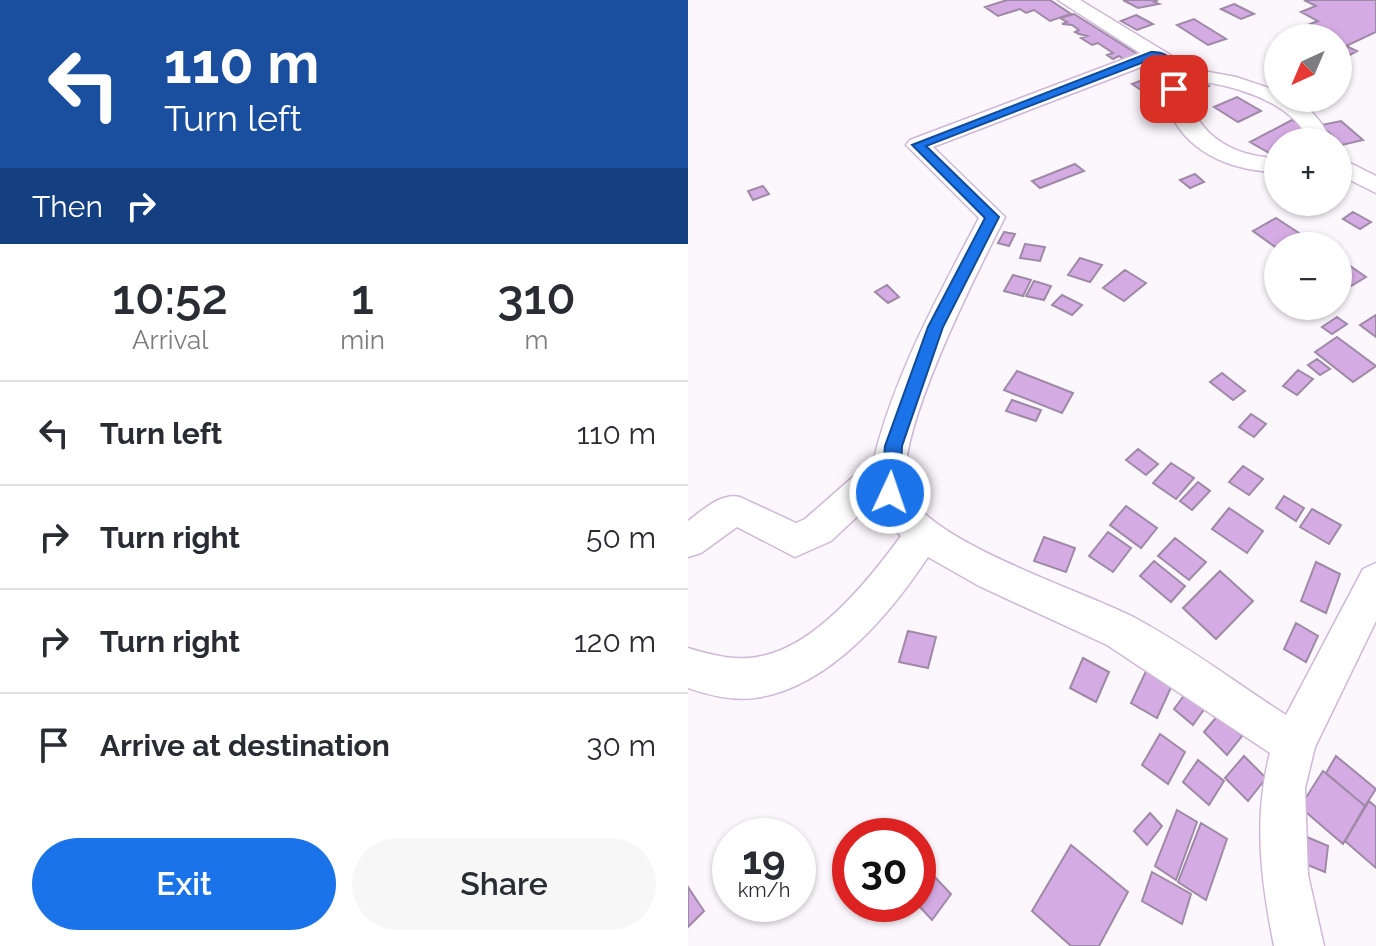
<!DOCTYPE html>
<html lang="en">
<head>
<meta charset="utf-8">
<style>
  :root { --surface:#fff; --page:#f7f7f7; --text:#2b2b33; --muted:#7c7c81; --line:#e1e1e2; --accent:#1a73e8 }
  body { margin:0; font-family:Raleway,sans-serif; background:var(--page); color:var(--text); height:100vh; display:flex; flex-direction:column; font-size:30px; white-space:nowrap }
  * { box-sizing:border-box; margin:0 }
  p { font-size:26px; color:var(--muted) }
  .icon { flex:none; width:44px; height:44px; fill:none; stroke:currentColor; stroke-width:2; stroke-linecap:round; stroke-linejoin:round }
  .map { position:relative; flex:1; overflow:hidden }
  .drawer { display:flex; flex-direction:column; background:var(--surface); width:688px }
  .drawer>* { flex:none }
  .guide { background:#1a4fa0; color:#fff; overflow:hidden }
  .needle { width:52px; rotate:224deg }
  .tools { position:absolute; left:576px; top:24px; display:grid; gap:16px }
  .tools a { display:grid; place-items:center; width:88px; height:88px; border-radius:50%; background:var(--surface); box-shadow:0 2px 6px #0004; font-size:40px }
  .speed { position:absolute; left:24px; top:818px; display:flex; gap:16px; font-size:40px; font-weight:700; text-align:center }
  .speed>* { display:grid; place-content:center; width:104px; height:104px; border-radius:50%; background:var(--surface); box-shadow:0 2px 6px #0004; line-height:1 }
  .speed small { font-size:20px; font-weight:400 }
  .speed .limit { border:12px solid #d22; background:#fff; color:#111 }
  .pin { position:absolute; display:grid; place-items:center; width:68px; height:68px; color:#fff; margin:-34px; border-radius:16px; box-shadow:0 4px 12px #0006 }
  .me { position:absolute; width:88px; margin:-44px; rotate:3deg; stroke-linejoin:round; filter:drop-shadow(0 0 6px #0008) }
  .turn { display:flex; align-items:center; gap:28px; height:168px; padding:0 32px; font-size:36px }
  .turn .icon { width:104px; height:104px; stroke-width:2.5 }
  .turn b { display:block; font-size:56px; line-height:68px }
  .then { display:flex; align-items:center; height:76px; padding:0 32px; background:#0003; gap:16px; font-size:30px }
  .eta { display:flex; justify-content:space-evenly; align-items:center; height:136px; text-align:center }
  .eta b { font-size:48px; font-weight:600; line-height:56px }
  .cta { display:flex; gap:16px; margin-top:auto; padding:16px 32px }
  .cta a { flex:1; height:92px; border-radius:48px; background:var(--accent); color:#fff; font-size:32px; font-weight:600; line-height:92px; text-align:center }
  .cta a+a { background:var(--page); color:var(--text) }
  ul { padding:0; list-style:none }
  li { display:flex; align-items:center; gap:24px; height:104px; padding:0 32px; border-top:2px solid var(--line) }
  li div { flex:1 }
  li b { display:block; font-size:30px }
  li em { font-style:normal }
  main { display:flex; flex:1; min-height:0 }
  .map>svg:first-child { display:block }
</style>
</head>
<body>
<main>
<section class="drawer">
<div class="guide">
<div class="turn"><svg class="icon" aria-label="left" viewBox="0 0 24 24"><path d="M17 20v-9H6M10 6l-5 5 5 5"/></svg><div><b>110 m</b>Turn left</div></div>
<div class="then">Then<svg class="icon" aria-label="right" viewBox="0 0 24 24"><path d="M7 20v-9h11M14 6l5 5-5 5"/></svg></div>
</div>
<div class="eta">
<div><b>10:52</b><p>Arrival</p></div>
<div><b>1</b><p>min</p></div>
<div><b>310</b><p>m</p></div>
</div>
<ul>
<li><svg class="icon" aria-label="left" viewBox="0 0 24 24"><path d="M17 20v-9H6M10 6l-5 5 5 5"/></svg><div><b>Turn left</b></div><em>110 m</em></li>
<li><svg class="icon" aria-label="right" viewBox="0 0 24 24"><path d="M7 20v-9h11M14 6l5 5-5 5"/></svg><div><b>Turn right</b></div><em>50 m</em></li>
<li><svg class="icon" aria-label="right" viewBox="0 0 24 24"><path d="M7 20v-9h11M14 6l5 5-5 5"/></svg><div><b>Turn right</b></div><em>120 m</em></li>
<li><svg class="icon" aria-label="arrive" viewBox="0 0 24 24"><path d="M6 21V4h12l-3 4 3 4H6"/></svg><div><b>Arrive at destination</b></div><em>30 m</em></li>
</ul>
<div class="cta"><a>Exit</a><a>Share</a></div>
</section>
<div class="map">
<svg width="688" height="946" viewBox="0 0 688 946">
  <rect width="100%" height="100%" fill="#fcf7fd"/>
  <path fill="#d5abe4" stroke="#9e89a6" stroke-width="2" d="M319 0H362L383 14 362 21 346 10 338 13 332 9 310 16 297 7Z
    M435 0H470L466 2 471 4 450 8Z
    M616 0H688V32L658 46 669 51 658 57 650 53V38H622L607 30 630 21 613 12 628 6Z
    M546 4 566 14 553 19 533 9Z
    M386 14 454 57 440 62 431 56 425 59 419 55 425 53 410 43 404 45 393 38 399 36 391 34 387 32 391 30 384 25 374 24 379 22 372 18Z
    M448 15 465 24 449 30 433 21Z
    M506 19 538 39 520 45 489 25Z
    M507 78 521 86 506 93 492 85Z
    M457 79 469 87 456 92 444 84Z
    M549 97 573 111 550 122 526 107Z
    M604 120 623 130 602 142H590V149L581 153 562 142Z
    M653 121 675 140 654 145 633 125Z
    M387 164 396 171 352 188 344 181Z
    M507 174 516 182 502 188 492 180Z
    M75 186 81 194 65 200 60 191Z
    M665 212 683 222 672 229 655 219Z
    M588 218 617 237 602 246H590V249L565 231Z
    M316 232 327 234 321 246 310 243Z
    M337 244 357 247 352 261 332 258Z
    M392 258 414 265 402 282 380 275Z
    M652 259 678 277 663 286 650 277Z
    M437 270 458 283 436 301 415 288Z
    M325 275 343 280 335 296 316 291Z
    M346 281 363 286 356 300 338 296Z
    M199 285 211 297 200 303 187 292Z
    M374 295 394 305 384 315 364 305Z
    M688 315V337L672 325Z
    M649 317 659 324 644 334 634 327Z
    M649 337 688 366 665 382 627 352Z
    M629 359 642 369 632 375 620 365Z
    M610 370 625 379 609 395 595 386Z
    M329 371 385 393 374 413 316 390Z
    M534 373 557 391 545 400 522 382Z
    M324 400 353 410 348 421 318 411Z
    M563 414 578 424 566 437 551 427Z
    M450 449 470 464 458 475 438 460Z
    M483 463 506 478 488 499 465 483Z
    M555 466 575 479 561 495 541 482Z
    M510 482 522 491 504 510 492 501Z
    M596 496 616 508 608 521 588 508Z
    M438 506 469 528 453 548 422 525Z
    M541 508 575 531 559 553 524 529Z
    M624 509 653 525 641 544 612 527Z
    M420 532 443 548 425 572 401 556Z
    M356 537 387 548 378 572 346 561Z
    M487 538 518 562 501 580 470 556Z
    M466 561 497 586 483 602 452 576Z
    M628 562 652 574 638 613 613 601Z
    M532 571 565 601 528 639 495 608Z
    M608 623 630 636 618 662 596 649Z
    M220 631 248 637 240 668 211 662Z
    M395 658 421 672 408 702 382 688Z
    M460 667 486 681 469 718 443 703Z
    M498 693 517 708 505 725 486 709Z
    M531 714 554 736 539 755 516 732Z
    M472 734 497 752 480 784 454 765Z
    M556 756 578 778 560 801 537 778Z
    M648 756 688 789 677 806 638 773Z
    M510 760 536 781 521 805 495 782Z
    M635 771 677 806 655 844 612 807Z
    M681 801 688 807V868L657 841Z
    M489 810 509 822 488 880 467 866Z
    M462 813 474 826 459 845 446 831Z
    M513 823 539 839 518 900 490 882Z
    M619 837 640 846 637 872 615 863Z
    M383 845 440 892 411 946H383L344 911Z
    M230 850 244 865 230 882Z
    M464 872 503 894 494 924 454 901Z
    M243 873 263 894 244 920 229 904 230 889Z
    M0 887 16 911 0 927Z"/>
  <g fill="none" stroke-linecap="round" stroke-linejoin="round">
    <defs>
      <path id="minor" d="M370 0H392L489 59 494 67 548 77 590 91V98C617 98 633 119 644 142H622C603 99 540 83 497 80 502 131 541 157 590 158V172C544 171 496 153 479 105 475 93 477 80 474 68L466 62 245 147 317 217C291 269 204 438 219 489 234 541 402 593 449 619 501 647 548 683 598 715L675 569 688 563V621L627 747 617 788 620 875 636 946H586C573 881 565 818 582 753L419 645 291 586 240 557C203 613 144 684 73 697 49 702 23 696 0 688V648C23 655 49 662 74 656 129 645 182 579 213 536L203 526 188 499 143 541 107 557 49 527 13 553 0 557V521C15 510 33 492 52 497L108 523 117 519 166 476 184 467C204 379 249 298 291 218L218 145 222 140 452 53Z
        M650 157 688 176V193L650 174Z"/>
    </defs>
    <use href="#minor" stroke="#ceb8d6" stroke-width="3"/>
    <use href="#minor" fill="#fff" fill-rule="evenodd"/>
  </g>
  <path fill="#1a73e8" stroke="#114b97" stroke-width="2" d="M463 52C486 51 496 72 490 92H482C478 75 484 69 466 58L238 146 311 217 255 327 214 446 212 493 209 499H196L193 493 197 446 240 327 297 218 224 145Z"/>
</svg>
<div class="tools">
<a><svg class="needle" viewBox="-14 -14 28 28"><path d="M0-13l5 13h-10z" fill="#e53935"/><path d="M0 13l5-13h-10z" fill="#7c7c81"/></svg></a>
<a>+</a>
<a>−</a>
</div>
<div class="speed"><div>19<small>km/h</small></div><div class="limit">30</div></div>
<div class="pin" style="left:486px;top:89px;background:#d93025"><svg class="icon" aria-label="arrive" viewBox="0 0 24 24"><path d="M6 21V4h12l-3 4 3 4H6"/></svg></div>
<svg class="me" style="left:202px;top:493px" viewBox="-20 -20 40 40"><circle r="17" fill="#1a73e8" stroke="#fff" stroke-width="3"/><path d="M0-11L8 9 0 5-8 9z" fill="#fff"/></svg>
</div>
</main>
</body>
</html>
